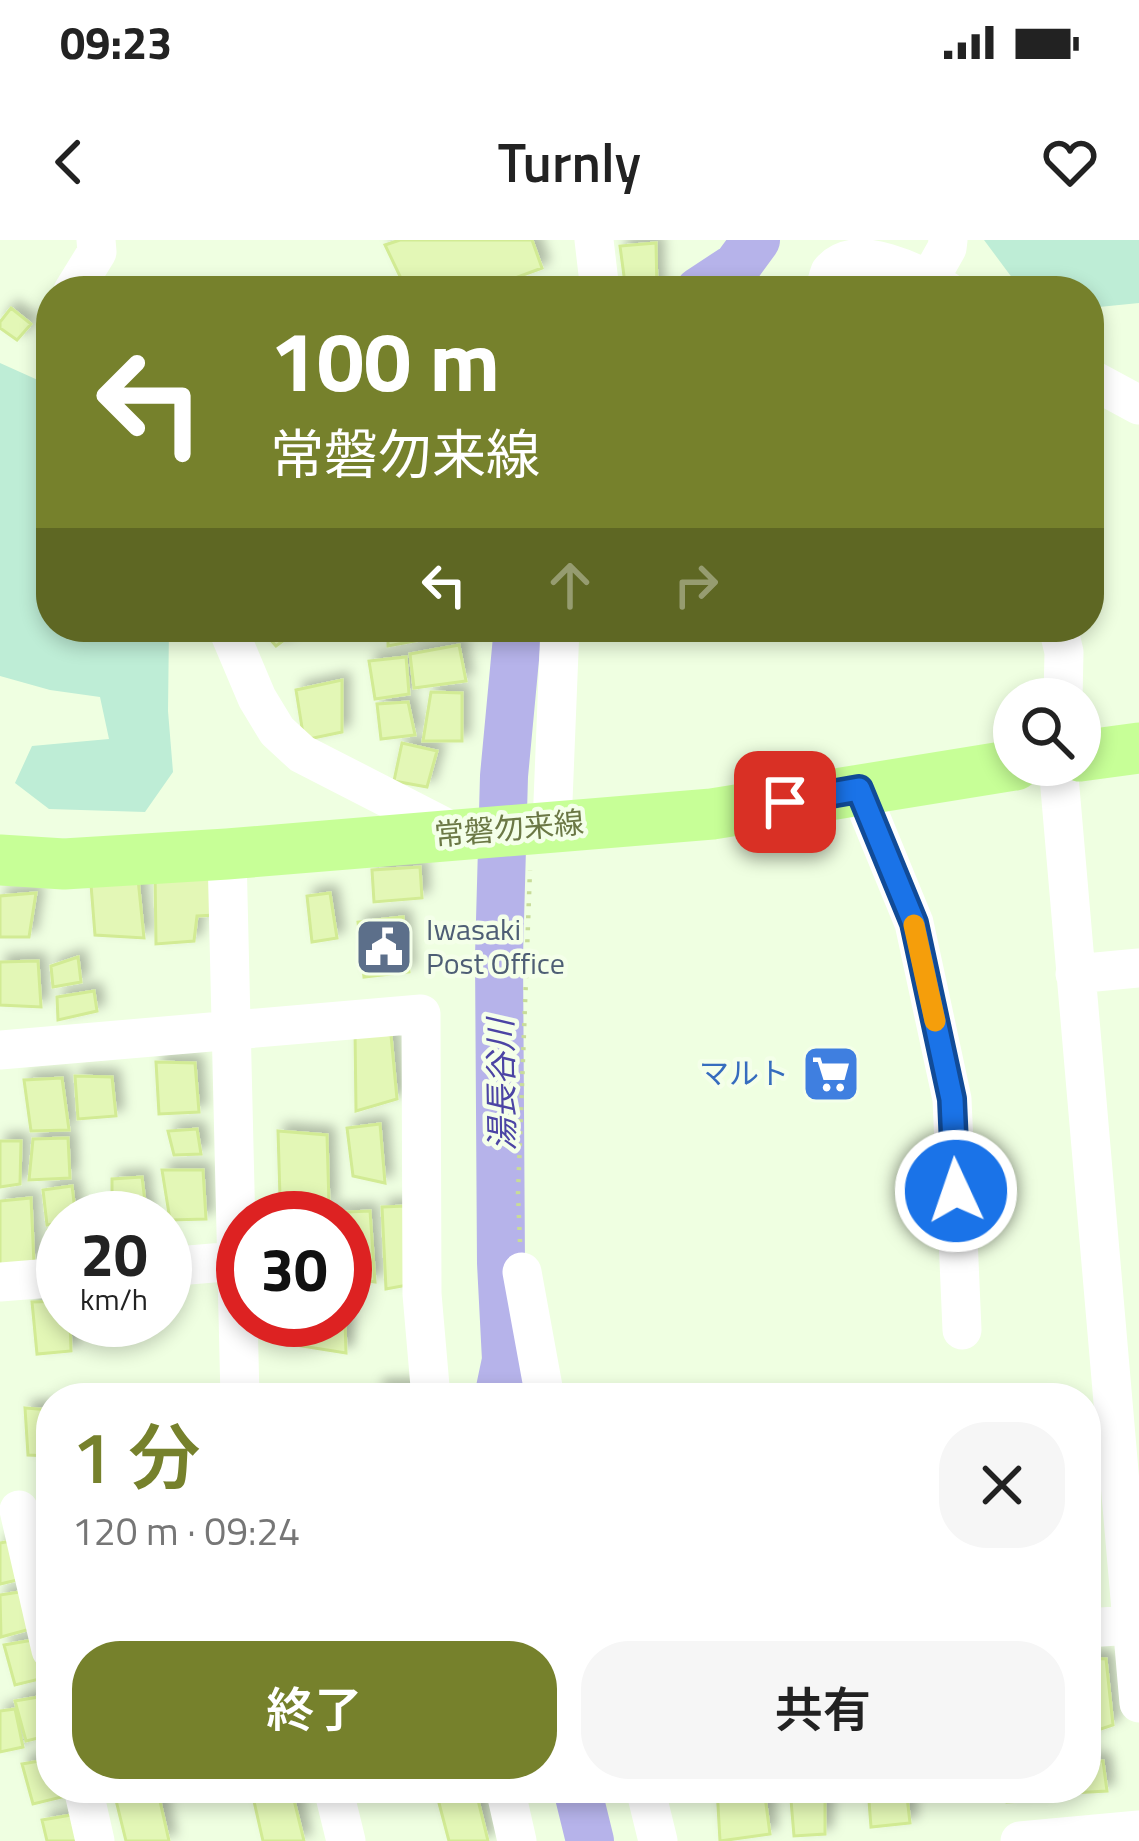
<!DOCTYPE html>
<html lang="ja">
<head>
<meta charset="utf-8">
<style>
  :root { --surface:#fff; --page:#f6f6f6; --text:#222; --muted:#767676; --accent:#76812c }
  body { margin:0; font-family:"Titillium Web","Noto Sans JP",sans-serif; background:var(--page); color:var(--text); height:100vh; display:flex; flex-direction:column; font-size:45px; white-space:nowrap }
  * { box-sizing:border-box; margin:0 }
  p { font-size:39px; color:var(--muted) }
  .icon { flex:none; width:66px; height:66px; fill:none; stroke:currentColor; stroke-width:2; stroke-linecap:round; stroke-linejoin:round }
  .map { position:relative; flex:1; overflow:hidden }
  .drawer { position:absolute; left:36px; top:1143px; width:1065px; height:420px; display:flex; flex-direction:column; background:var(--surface); border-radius:48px; box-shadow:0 6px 18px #0003 }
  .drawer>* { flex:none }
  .guide { position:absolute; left:36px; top:36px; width:1068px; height:366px; border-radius:48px; box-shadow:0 6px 18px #0003; background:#76812c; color:#fff; overflow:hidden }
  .controls { position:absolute; left:993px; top:438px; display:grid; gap:24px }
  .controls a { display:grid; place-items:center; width:108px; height:108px; border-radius:50%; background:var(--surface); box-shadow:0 6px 18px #0003; font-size:60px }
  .speed { position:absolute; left:36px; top:951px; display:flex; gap:24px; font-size:60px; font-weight:700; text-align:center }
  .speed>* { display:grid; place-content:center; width:156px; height:156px; border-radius:50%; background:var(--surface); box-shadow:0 6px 18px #0003; line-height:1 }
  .speed small { font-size:30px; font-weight:400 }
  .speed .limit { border:18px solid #d22; background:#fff; color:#111 }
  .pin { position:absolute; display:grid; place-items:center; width:102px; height:102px; color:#fff; margin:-51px; border-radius:24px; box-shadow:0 6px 18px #0006 }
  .me { position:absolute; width:132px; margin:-66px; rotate:357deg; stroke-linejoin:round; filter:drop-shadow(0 0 9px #0008) }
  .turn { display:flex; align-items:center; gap:42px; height:252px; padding:0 36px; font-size:54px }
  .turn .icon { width:156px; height:156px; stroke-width:2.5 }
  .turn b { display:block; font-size:84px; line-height:102px }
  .lanes { display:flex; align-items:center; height:114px; padding:0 36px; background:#0003; justify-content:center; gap:60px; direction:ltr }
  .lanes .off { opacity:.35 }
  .round { display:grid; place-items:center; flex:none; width:126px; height:126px; border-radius:48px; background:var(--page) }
  .summary { display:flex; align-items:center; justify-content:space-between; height:204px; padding:0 36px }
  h1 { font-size:72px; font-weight:600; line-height:90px; color:var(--accent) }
  .action { display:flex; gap:24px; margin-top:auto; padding:24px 36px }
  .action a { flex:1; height:138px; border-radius:48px; background:var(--accent); color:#fff; font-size:48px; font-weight:600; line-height:138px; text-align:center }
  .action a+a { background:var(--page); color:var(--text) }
  .status { display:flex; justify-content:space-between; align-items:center; height:84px; padding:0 60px; background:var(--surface); direction:ltr }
  .status svg { height:33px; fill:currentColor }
  header { display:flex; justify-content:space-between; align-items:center; height:156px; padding:0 36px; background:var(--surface); font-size:54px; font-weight:600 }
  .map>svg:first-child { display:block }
</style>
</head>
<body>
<div class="status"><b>09:23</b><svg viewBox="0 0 49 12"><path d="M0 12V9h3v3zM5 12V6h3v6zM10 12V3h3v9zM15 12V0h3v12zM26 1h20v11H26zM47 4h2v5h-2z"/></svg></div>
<header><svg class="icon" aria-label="back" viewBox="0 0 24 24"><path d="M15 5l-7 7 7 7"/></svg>Turnly<svg class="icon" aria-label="heart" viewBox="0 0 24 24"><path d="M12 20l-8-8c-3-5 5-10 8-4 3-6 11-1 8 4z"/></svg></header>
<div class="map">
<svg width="1139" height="1601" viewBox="0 0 1139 1601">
  <defs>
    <filter id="shadow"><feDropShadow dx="7" dy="-7" stdDeviation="6" flood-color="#0004"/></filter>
  </defs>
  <rect width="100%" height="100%" fill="#efffe1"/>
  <path fill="#beedd6" d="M984 0H1139V63L1089 68V51H1022Z
    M0 123 40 141 51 143V387H169L168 471 173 532 145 572 49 569 15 543 32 506 109 499 100 457 50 450 0 436Z"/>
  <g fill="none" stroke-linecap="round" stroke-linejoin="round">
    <path stroke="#b6b3ea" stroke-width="48" d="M699 51 737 26 756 0
      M498 1158 506 1120 501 1023 499 716 504 536 518 387
      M577 1548 590 1601"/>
  </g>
  <path fill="#e3f7b6" stroke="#d2eb94" stroke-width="3" filter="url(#shadow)" d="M400 0H532L542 28 480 51H407L385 5Z
    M656 3 657 51H626L620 6Z
    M11 68 31 84 17 100 0 88V82Z
    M259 387H302L276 406Z
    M388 387H463V392L388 406Z
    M459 405 466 441 414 448 410 414Z
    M406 417 409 454 375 459 369 421Z
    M342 440V492L304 500 296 450Z
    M431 452 462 453V501H423Z
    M408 462 415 495 381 499 377 464Z
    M402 503 437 511 427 547 394 541Z
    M420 627 422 658 374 662 372 630Z
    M137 629 144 698 95 695 90 632Z
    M210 629 216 675 197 676 194 701 156 704 155 631Z
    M36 653 29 697H0V656Z
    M330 653 337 698 312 702 307 656Z
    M403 677 409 732 364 737 358 682Z
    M78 717 81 742 53 747 51 726Z
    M38 721 41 767 0 765V722Z
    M94 751 97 771 58 780 57 757Z
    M355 791 391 795 397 859 356 871Z
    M156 822 195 823 199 872 159 874Z
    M75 836 112 837 116 876 78 879Z
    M62 838 69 890 31 891 24 840Z
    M380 884 385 943 353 936 347 888Z
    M197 889 201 914 174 915 168 891Z
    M278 891 327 895 329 965 280 957Z
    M68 898 70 938 29 940 33 899Z
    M0 901H21L20 944 0 947Z
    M162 930H203L206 979 170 980Z
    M142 937 147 978H112V939Z
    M72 946 76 978H63V982L47 985 43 950Z
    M31 958 34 1024 0 1030V961Z
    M406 966 413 1044 386 1049 382 967Z
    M370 971 375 1042 345 1038V978H325V973Z
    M63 989V1033L49 1034 48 990Z
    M63 1061V1080H70L71 1111 37 1114 32 1062Z
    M287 1080H345L346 1113 289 1104Z
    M415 1146 416 1158H378L377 1147Z
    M25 1168 51 1170V1216L28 1215Z
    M17 1300 26 1338 0 1344V1303Z
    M26 1351 34 1388 1 1397 0 1355Z
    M39 1399 48 1437 15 1445 4 1405Z
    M1086 1418 1106 1419 1113 1485 1086 1494Z
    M50 1455 51 1495 26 1501 15 1461Z
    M15 1469 23 1507 0 1512V1471Z
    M51 1519V1548H64L66 1556 33 1564 22 1524Z
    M1086 1521H1103L1107 1551 1053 1554V1548H1086Z
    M113 1548H157L169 1601H126Z
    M251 1548H291L304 1601H263Z
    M435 1548H475L488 1601H449Z
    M717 1548 764 1549 770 1594 720 1601Z
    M790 1548H825V1594L794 1596Z
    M868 1548H906L910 1583 871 1587Z
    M1006 1548H1045L1046 1560 1007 1562Z
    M77 1574 83 1601H47L42 1580Z"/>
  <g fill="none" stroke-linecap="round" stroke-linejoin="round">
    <path stroke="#c8dc99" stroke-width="4.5" stroke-dasharray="3 9" stroke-linecap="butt" d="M520 1002 518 954 530 630"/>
    <path stroke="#fff" stroke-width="39" d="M594 0 600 51
      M929 40 947 8 948 0
      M73 51 97 12 96 0
      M824 51C825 49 829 34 830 32 855 0 920 34 947 51
      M1089 138 1139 165
      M227 387 257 458 277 491 302 514 456 593
      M1058 387 1064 412 1063 459
      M1058 525 1139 1463
      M859 549 914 683 952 859 962 1090
      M552 586 560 387
      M227 614 240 1158
      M1075 734 1139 728
      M0 810 421 774 422 1054 431 1158
      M165 1027 237 1021
      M522 1032 545 1158
      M0 1042 63 1037
      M19 1270 51 1410
      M1086 1388 1132 1385
      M83 1548 95 1601
      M333 1548 346 1601
      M505 1548 517 1601
      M645 1548 658 1601
      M1020 1601 1139 1590"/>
    <path stroke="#c7ff97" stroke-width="51" d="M1080 516 1139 508
      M0 620 64 624 227 614 712 574 1015 525"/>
  </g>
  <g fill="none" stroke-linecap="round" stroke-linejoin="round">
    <defs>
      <path id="route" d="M785 562 859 549 914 683 952 859 956 951"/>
    </defs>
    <use href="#route" stroke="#114b97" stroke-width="30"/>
    <use href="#route" stroke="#1a73e8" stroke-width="21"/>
    <path stroke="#f59e0b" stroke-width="21" d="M914 685 935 781"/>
  </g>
  <defs>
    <symbol id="civic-square" viewBox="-11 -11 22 22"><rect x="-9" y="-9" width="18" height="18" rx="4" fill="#5c6f8a" stroke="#f4ffe9"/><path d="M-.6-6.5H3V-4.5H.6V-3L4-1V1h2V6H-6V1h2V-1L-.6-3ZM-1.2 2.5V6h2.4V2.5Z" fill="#fff"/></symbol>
    <symbol id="supermarket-square" viewBox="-11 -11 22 22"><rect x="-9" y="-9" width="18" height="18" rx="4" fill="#3f7fe0" stroke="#f4ffe9"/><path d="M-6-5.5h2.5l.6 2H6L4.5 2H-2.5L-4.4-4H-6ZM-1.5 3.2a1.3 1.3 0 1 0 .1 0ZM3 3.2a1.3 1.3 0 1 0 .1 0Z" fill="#fff"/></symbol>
  </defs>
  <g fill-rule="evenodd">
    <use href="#civic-square" x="351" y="674" width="66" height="66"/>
    <use href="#supermarket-square" x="798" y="801" width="66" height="66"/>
  </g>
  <g text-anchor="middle" stroke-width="9" stroke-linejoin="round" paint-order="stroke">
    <g font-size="30" fill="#6b7845" stroke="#f4ffe9">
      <text transform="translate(509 589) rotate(-5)" y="10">常磐勿来線</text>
    </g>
    <g font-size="30" fill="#4e5e75" stroke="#f4ffe9" text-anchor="start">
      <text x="426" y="700">Iwasaki<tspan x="426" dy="34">Post Office</tspan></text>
    </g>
    <g font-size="30" fill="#366cbe" stroke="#f4ffe9" text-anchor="end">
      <text x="789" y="844">マルト</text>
    </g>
    <g font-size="33" font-style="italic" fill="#4b44a4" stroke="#f4ffe9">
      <text transform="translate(501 845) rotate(-91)" y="12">湯長谷川</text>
    </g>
  </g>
</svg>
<div class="controls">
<a><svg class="icon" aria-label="search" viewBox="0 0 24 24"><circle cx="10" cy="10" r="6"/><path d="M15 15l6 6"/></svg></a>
</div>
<div class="speed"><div>20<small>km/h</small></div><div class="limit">30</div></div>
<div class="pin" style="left:785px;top:562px;background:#d93025"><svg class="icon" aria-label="arrive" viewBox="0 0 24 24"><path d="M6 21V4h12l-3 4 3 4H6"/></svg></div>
<svg class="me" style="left:956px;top:951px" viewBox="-20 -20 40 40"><circle r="17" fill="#1a73e8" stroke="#fff" stroke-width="3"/><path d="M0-11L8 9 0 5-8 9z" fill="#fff"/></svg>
<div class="guide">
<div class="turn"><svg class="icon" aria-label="left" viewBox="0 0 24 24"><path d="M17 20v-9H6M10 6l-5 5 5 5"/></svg><div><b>100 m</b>常磐勿来線</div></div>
<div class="lanes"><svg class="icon" aria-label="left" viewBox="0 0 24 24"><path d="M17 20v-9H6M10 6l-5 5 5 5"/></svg><svg class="icon off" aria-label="ahead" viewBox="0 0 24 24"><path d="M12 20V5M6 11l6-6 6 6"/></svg><svg class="icon off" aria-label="right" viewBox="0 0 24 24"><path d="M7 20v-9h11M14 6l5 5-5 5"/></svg></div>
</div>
<section class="drawer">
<div class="summary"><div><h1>1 分</h1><p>120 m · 09:24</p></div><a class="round"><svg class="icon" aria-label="close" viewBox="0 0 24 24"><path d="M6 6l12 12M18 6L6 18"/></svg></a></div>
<div class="action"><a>終了</a><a>共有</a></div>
</section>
</div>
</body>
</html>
